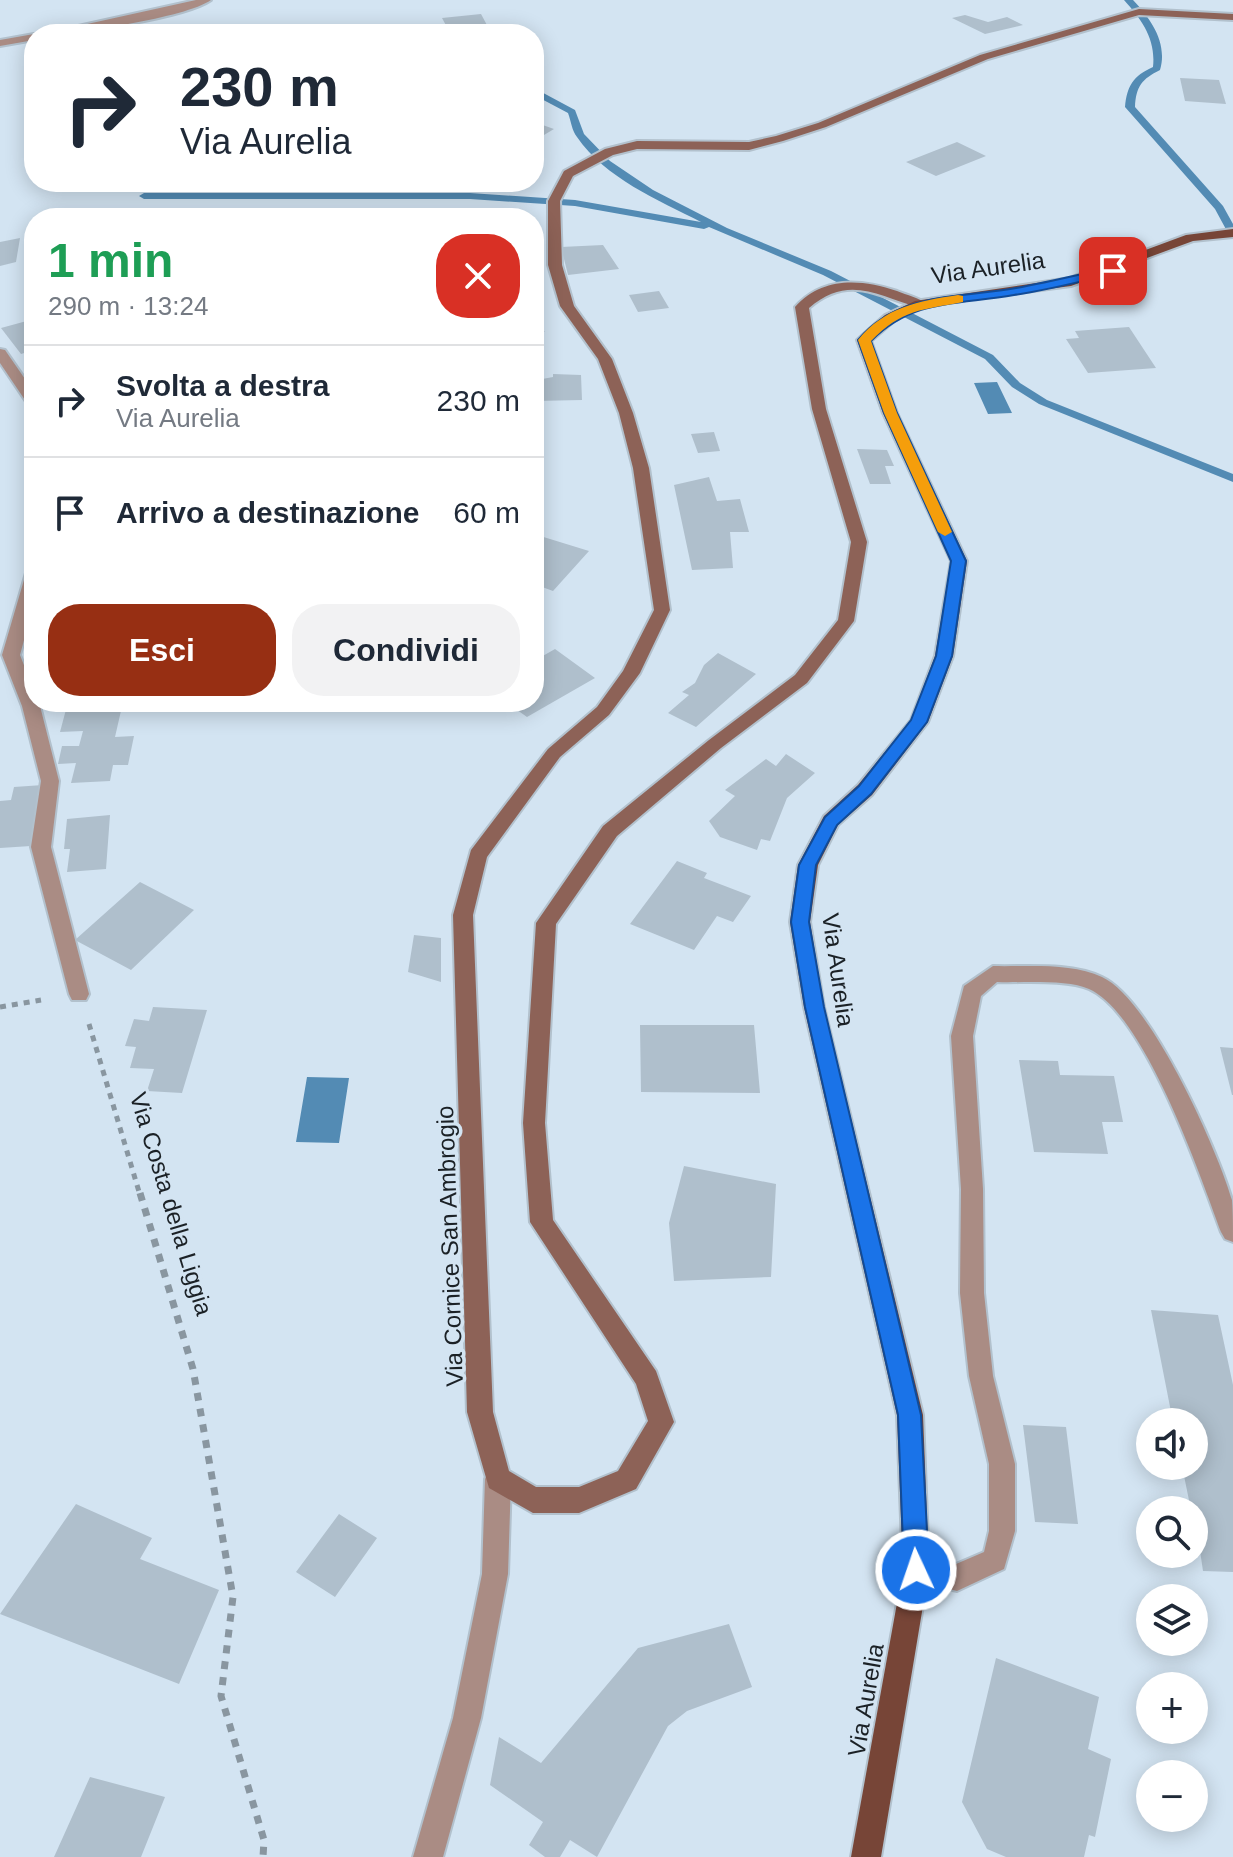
<!DOCTYPE html>
<html lang="it">
<head>
<meta charset="utf-8">
<style>
  :root { --surface:#fff; --page:#f2f2f3; --text:#1f2937; --muted:#747a83; --line:#e0e1e3; --accent:#972f13 }
  body { margin:0; font-family:Helvetica,sans-serif; background:var(--page); color:var(--text); height:100vh; display:flex; flex-direction:column; font-size:30px; white-space:nowrap }
  * { box-sizing:border-box; margin:0 }
  p { font-size:26px; color:var(--muted) }
  .icon { flex:none; width:44px; height:44px; fill:none; stroke:currentColor; stroke-width:2; stroke-linecap:round; stroke-linejoin:round }
  .map { position:relative; flex:1; overflow:hidden }
  .details { position:absolute; left:24px; top:208px; width:520px; height:504px; display:flex; flex-direction:column; background:var(--surface); border-radius:32px; box-shadow:0 4px 20px #0003 }
  .details>* { flex:none }
  .top-card { position:absolute; left:24px; top:24px; width:520px; height:168px; border-radius:32px; box-shadow:0 4px 20px #0003; background:#fff; color:var(--text); overflow:hidden }
  .buttons { position:absolute; left:1136px; top:1408px; display:grid; gap:16px }
  .buttons a { display:grid; place-items:center; width:72px; height:72px; border-radius:50%; background:var(--surface); box-shadow:0 4px 20px #0003; font-size:40px }
  .pin { position:absolute; display:grid; place-items:center; width:68px; height:68px; color:#fff; margin:-34px; border-radius:16px; box-shadow:0 4px 12px #0006 }
  .me { position:absolute; width:88px; margin:-44px; rotate:357deg; stroke-linejoin:round; filter:drop-shadow(0 0 6px #0008) }
  .turn { display:flex; align-items:center; gap:28px; height:168px; padding:0 24px; font-size:36px }
  .turn .icon { width:104px; height:104px; stroke-width:2.5 }
  .turn b { display:block; font-size:56px; line-height:68px }
  .round { display:grid; place-items:center; flex:none; width:84px; height:84px; border-radius:32px; background:var(--page) }
  .head { display:flex; align-items:center; justify-content:space-between; height:136px; padding:0 24px }
  h1 { font-size:48px; font-weight:700; line-height:60px; color:#1e9e55 }
  .action { display:flex; gap:16px; margin-top:auto; padding:16px 24px }
  .action a { flex:1; height:92px; border-radius:32px; background:var(--accent); color:#fff; font-size:32px; font-weight:700; line-height:92px; text-align:center }
  .action a+a { background:var(--page); color:var(--text) }
  ul { padding:0; list-style:none }
  li { display:flex; align-items:center; gap:24px; height:112px; padding:0 24px; border-top:2px solid var(--line) }
  li div { flex:1 }
  li b { display:block; font-size:30px }
  li em { font-style:normal }
  .map>svg:first-child { display:block }
</style>
</head>
<body>
<div class="map">
<svg width="1233" height="1857" viewBox="0 0 1233 1857">
  <rect width="100%" height="100%" fill="#d3e4f2"/>
  <path fill="#538bb4" d="M997 382 1012 413 988 414 974 383Z
    M307 1077 349 1078 339 1143 296 1142Z"/>
  <g fill="none" stroke-linecap="round" stroke-linejoin="round">
    <path fill="#538bb4" fill-rule="evenodd" d="M1124 0H1133C1151 19 1168 43 1160 70 1142 79 1136 86 1135 107L1223 206 1233 224V236L1228 233 1215 209 1125 107C1127 86 1133 76 1153 67 1156 39 1142 20 1124 0Z
      M484 29 487 30 488 34H480Z
      M534 88 575 110 584 134 610 161 653 190 727 228 831 271 993 355 1020 383 1047 400 1233 474V482L1039 404 1012 387 985 359 823 275 709 227 704 229 575 206 470 199H144L139 196 144 193H470L575 200 701 222C658 200 605 178 577 137 572 131 571 121 568 113L534 95Z"/>
  </g>
  <path fill="#afbfcc" d="M481 14 488 27 449 31 442 18Z
    M965 15 988 22 1007 17 1023 25 985 34 952 18Z
    M1180 78 1219 80 1226 104 1185 101Z
    M534 122 554 129 534 141Z
    M957 142 986 156 936 176 906 162Z
    M20 238 16 262 0 266V242Z
    M603 245 619 269 568 275 561 247Z
    M659 291 669 308 638 312 629 295Z
    M34 319V350L21 354 1 328Z
    M1129 327 1156 368 1088 373 1066 339 1079 338 1075 331Z
    M553 374 581 375 582 400 535 401 537 380 553 377Z
    M714 432 720 451 698 453 691 434Z
    M857 449 887 450 894 466H885L891 484H870Z
    M709 477 717 501 740 499 749 532H730L733 568 692 570 674 485Z
    M537 535 589 551 553 591 534 584Z
    M555 649 595 678 527 717 506 702H534V661Z
    M718 653 756 674 696 727 668 713 689 695 682 692 695 683 704 665Z
    M68 702H123L115 737 134 736 128 765H113L110 781 71 783 76 763 58 764 62 746H79L83 731 60 732Z
    M786 754 815 773 787 798 770 841 761 839 757 850 720 837 709 821 735 796 725 790 766 759 776 766Z
    M43 785 31 846 0 848V801L11 800 14 787Z
    M110 815 106 869 67 872 70 849H64L67 819Z
    M677 861 707 873 704 878 751 896 733 922 717 916 694 950 630 924Z
    M140 882 194 910 131 970 75 940Z
    M414 935 441 938V982L408 972Z
    M153 1007 207 1010 182 1093 147 1091 154 1069 130 1068 136 1047 125 1046 134 1019 149 1021Z
    M640 1025H754L760 1093 641 1092Z
    M1220 1047 1233 1048V1095H1232Z
    M1019 1060 1058 1061 1060 1075 1114 1076 1123 1122H1102L1108 1154 1034 1152Z
    M684 1166 776 1184 771 1277 674 1281 669 1223Z
    M1151 1310 1218 1315 1233 1385V1572L1203 1571 1194 1510H1191L1182 1466H1194V1422H1173Z
    M1023 1425 1066 1427 1078 1524 1035 1522Z
    M76 1504 152 1538 140 1559 219 1590 179 1684 0 1614Z
    M339 1514 377 1538 335 1597 296 1572Z
    M729 1624 752 1687 687 1711 668 1726 597 1857 570 1840 560 1857H545L529 1845 543 1822 490 1785 499 1737 541 1763 638 1648Z
    M996 1658 1099 1697 1088 1749 1111 1759 1095 1837 1089 1835 1084 1857H1006L987 1849 962 1802Z
    M90 1777 165 1797 141 1857H54Z"/>
  <g fill="none" stroke-linecap="round" stroke-linejoin="round">
    <defs>
      <path id="street" d="M196 0H211C185 18 76 34 42 34Z
        M34 34V40L0 46V40Z
        M0 349 5 350 34 392V407L29 406 0 363Z
        M34 568V603L20 655 34 691V702L40 706 59 781 51 847 89 994 86 1000H72L69 994 31 847 41 781 22 706 2 655 26 573Z
        M993 966C1027 967 1070 962 1102 977 1150 999 1217 1148 1232 1200 1233 1212 1233 1229 1233 1242L1225 1239 1221 1232C1200 1175 1145 1014 1089 989 1067 979 1021 983 997 982L981 996 973 1036 983 1189 984 1293 993 1376 1015 1464V1531L1004 1569 957 1591 907 1579 903 1570 907 1561 916 1557 956 1564 984 1552 989 1531V1464L969 1376 960 1293 961 1189 951 1036 964 986Z
        M498 1467 507 1470 511 1479 508 1574 481 1718 443 1857H413L453 1718 482 1574 485 1479 489 1470Z"/>
      <path id="secondary" d="M1139 9 1233 14V20L1139 15 988 59 826 127 783 141 749 150 637 149 613 155 573 176 560 201 562 265 574 306 612 359 633 413 649 468 670 610 640 673 609 715 560 757 487 857 473 915 493 1412 509 1471 536 1487H579L618 1471 648 1421 636 1384 530 1222 523 1123 536 923 603 826 709 740 795 675 838 620 851 542 812 409 795 307C823 276 861 279 897 291 907 295 919 298 927 304L920 308C877 296 849 274 809 308L826 409 867 542 854 621 807 683 721 748 617 836 556 924 545 1123 553 1220 656 1371 674 1422 636 1489 579 1513H533L489 1488 467 1412 453 915 471 850 548 749 597 707 623 671 654 610 633 468 619 413 598 359 560 306 548 265V201L564 171 605 149 637 141 749 142 776 136 818 123 980 55Z"/>
      <path id="primary" d="M1233 229V237L1193 241 1071 286 957 301 916 309 894 321 871 341 897 413 967 561 953 656 928 722 872 795 838 825 818 865 810 922 824 1007 923 1415 929 1570 881 1857H851L903 1570 897 1415 804 1007 790 922 798 865 824 816 858 785 911 720 935 656 951 561 883 413 857 340 885 315 915 301 1070 278 1186 235Z"/>
    </defs>
    <use href="#street" stroke="#b2c1cd" stroke-width="4"/>
    <use href="#secondary" stroke="#b2c1cd" stroke-width="4"/>
    <use href="#primary" stroke="#b2c1cd" stroke-width="4"/>
    <path stroke="#8996a0" stroke-width="4" stroke-dasharray="5 5" stroke-linecap="butt" d="M534 354 543 329"/>
    <path stroke="#8996a0" stroke-width="5" stroke-dasharray="6 6" stroke-linecap="butt" d="M0 1007 41 1000
      M89 1024 140 1195"/>
    <path stroke="#8996a0" stroke-width="7" stroke-dasharray="8 8" stroke-linecap="butt" d="M140 1193 193 1369 233 1597 221 1696 264 1840 263 1857"/>
    <use href="#street" fill="#aa8c84" fill-rule="evenodd"/>
    <use href="#secondary" fill="#8d6257" fill-rule="evenodd"/>
    <use href="#primary" fill="#774537" fill-rule="evenodd"/>
  </g>
  <path fill="#1a73e8" stroke="#114b97" stroke-width="2" d="M1113 267 1117 268V273C1083 281 1048 290 1014 295 958 305 914 298 871 341L897 413 966 561 952 656 927 722 871 794 837 825 816 865 809 922 824 1007 921 1415 929 1570 925 1578 916 1582 908 1578 904 1570 898 1415 805 1007 791 922 799 865 825 817 859 786 911 720 936 656 951 561 884 413 858 340C898 292 959 298 1016 288 1049 282 1081 274 1113 267Z"/>
  <path fill="#f59e0b" d="M958 295 963 296V302C922 310 902 309 871 341L897 413 952 532 945 536 938 532 884 413 858 340C885 307 918 301 958 295Z"/>
  <g text-anchor="middle" stroke-width="7" stroke-linejoin="round" paint-order="stroke">
    <g font-size="24" fill="#1b2126" stroke="#d3e4f2">
      <text transform="translate(988 268) rotate(-8)" y="8">Via Aurelia</text>
      <text transform="translate(838 970) rotate(82)" y="8">Via Aurelia</text>
      <text transform="translate(171 1204) rotate(73)" y="8">Via Costa della Liggia</text>
      <text transform="translate(450 1246) rotate(-92)" y="8">Via Cornice San Ambrogio</text>
      <text transform="translate(866 1700) rotate(-80)" y="8">Via Aurelia</text>
    </g>
  </g>
</svg>
<div class="buttons">
<a><svg class="icon" aria-label="sound" viewBox="0 0 24 24"><path d="M4 9h4l5-4v14l-5-4H4zM17 9q2 3 0 6"/></svg></a>
<a><svg class="icon" aria-label="search" viewBox="0 0 24 24"><circle cx="10" cy="10" r="6"/><path d="M15 15l6 6"/></svg></a>
<a><svg class="icon" aria-label="layers" viewBox="0 0 24 24"><path d="M12 4l9 5-9 5-9-5zM3 14l9 5 9-5"/></svg></a>
<a>+</a>
<a>−</a>
</div>
<div class="pin" style="left:1113px;top:271px;background:#d93025"><svg class="icon" aria-label="arrive" viewBox="0 0 24 24"><path d="M6 21V4h12l-3 4 3 4H6"/></svg></div>
<svg class="me" style="left:916px;top:1570px" viewBox="-20 -20 40 40"><circle r="17" fill="#1a73e8" stroke="#fff" stroke-width="3"/><path d="M0-11L8 9 0 5-8 9z" fill="#fff"/></svg>
<div class="top-card">
<div class="turn"><svg class="icon" aria-label="right" viewBox="0 0 24 24"><path d="M7 20v-9h11M14 6l5 5-5 5"/></svg><div><b>230 m</b>Via Aurelia</div></div>
</div>
<section class="details">
<div class="head"><div><h1>1 min</h1><p>290 m · 13:24</p></div><a class="round" style="background:#d93025;color:#fff"><svg class="icon" aria-label="close" viewBox="0 0 24 24"><path d="M6 6l12 12M18 6L6 18"/></svg></a></div>
<ul>
<li><svg class="icon" aria-label="right" viewBox="0 0 24 24"><path d="M7 20v-9h11M14 6l5 5-5 5"/></svg><div><b>Svolta a destra</b><p>Via Aurelia</p></div><em>230 m</em></li>
<li><svg class="icon" aria-label="arrive" viewBox="0 0 24 24"><path d="M6 21V4h12l-3 4 3 4H6"/></svg><div><b>Arrivo a destinazione</b></div><em>60 m</em></li>
</ul>
<div class="action"><a>Esci</a><a>Condividi</a></div>
</section>
</div>
</body>
</html>
